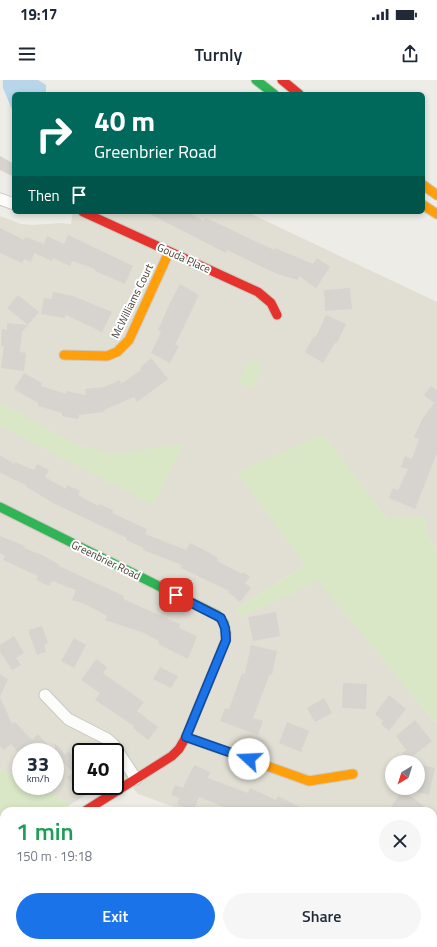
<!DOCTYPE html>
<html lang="en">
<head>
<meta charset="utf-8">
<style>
  :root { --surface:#fff; --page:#f6f6f7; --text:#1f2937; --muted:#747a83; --accent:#1a73e8 }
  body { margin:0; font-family:"Titillium Web",sans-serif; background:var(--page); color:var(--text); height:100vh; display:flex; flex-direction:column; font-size:15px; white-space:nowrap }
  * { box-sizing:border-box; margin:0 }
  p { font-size:13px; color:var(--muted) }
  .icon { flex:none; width:22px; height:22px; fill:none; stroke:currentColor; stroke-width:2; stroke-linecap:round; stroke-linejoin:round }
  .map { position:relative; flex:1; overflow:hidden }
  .drawer { position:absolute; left:0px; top:727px; width:437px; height:140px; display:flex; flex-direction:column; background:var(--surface); border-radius:12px 12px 0 0; box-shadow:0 2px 6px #0003 }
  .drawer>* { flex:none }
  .top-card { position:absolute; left:12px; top:12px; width:413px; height:122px; border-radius:6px; box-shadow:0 2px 6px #0003; background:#00695c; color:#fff; overflow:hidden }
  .needle { width:26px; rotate:218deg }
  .fabs { position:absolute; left:385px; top:675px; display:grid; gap:8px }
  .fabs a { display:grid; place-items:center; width:40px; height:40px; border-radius:50%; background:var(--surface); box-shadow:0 2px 6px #0003; font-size:20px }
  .speed { position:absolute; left:12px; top:663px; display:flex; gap:8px; font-size:20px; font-weight:700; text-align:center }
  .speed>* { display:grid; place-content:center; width:52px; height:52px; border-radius:50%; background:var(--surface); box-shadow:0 2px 6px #0003; line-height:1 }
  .speed small { font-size:10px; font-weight:400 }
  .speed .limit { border:2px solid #111; border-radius:6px; background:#fff; color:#111 }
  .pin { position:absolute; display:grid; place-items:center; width:34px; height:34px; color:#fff; margin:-17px; border-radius:8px; box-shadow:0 2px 6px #0006 }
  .me { position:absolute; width:44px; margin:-22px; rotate:290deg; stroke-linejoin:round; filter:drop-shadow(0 0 3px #0008) }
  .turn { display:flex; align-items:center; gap:14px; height:84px; padding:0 16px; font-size:18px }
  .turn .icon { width:52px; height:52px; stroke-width:2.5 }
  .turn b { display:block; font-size:28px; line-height:34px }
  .then { display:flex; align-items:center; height:38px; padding:0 16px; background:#0003; gap:8px; font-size:15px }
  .round { display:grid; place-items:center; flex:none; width:42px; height:42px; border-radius:21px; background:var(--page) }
  .overview { display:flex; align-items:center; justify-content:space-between; height:68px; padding:0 16px }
  h1 { font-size:24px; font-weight:600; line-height:30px; color:#1e9e55 }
  .action { display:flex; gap:8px; margin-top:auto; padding:8px 16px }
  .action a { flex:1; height:46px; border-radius:24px; background:var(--accent); color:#fff; font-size:16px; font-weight:600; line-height:46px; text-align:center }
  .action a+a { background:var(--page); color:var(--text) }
  .status { display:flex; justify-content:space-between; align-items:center; height:28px; padding:0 20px; background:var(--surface); direction:ltr }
  .status svg { height:11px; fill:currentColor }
  header { display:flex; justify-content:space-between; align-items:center; height:52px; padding:0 16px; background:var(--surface); font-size:18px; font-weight:600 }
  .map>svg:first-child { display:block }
</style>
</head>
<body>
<div class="status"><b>19:17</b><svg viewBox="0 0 49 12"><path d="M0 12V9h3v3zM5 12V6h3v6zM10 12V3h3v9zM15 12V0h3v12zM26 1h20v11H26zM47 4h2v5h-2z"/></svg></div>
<header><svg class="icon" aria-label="menu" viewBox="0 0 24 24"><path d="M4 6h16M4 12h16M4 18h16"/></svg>Turnly<svg class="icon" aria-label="share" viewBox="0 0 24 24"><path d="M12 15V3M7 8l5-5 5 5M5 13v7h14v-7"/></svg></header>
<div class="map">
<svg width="437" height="867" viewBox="0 0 437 867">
  <rect width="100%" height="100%" fill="#eeece6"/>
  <path fill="#e1ded4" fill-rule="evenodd" d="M73 132H247L437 222V470L428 457 425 438H387L322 355 305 485 236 529 241 537 318 500 437 645V755L433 765V731H186L138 714 121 693 115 696V672H81V706H100L71 724 36 706H55V672H21V698L0 688V136L21 144 32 145 60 143 71 144ZM392 682H418V708H392Z
    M4 842V863H166L171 865V867H0V851Z"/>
  <path fill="#e4dfd2" d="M437 755V867H171L172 863H433V765Z"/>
  <path fill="#dae7c7" d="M254 280 260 283 261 290 254 306 250 308 241 304 239 298 248 283Z
    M0 322 77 365 115 374 184 363 153 425 0 346Z
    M323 354 387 438H425L428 457 437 470V645L318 501 241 537 236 529 305 485 237 392Z
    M0 688 21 698V706H36L71 724 60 731H4V779L0 788Z
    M193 863H240V867H192Z"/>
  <path fill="#b9d5ea" d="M3 0H38L46 5V14H14V34L3 8Z"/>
  <path fill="#d7d4cf" d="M0 76 14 84V97L0 90Z
    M146 132H187L204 141 205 138 219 144 274 170 275 168 313 184 317 178 330 187 316 208 299 196 298 200 277 194 227 170 226 173Z
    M0 148 24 160 26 157 44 164 47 156 64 164 68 155 133 186 125 204 95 191V189L72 181 70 186 53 178 52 181 34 173 31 182 24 179 22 183 0 173Z
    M180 204 199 215 175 265 179 266 170 283 151 273 161 252 158 250 170 223Z
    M350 208 352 229 325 231 324 210Z
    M53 212 73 216 112 232 102 252 66 235 65 238 41 234 44 218 52 219Z
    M18 215 39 232 28 245 7 228Z
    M326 235 346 244 337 263H335L323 283 305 272 314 256 316 257Z
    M7 243 28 245 22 252 20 272 26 273 24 291 1 288 4 266H1L2 249 7 250Z
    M151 278 168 299 137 322 134 317 104 330V332L79 335 78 339 62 336V333L38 326V323L14 309 24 293 42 303 41 306 66 314V311L86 315 85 309 104 307 120 300 121 304 141 290 140 288Z
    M431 306 437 310V373L415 429 389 418 393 408 398 410 408 389 401 387 405 376 412 379 419 359 414 357 423 338 434 323 424 315Z
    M0 375 14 384 15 382 34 390 37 384 49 390 45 397 66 409 67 405 80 411 78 415 98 426 99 424 113 430 112 433 147 449 145 454 186 470 190 463 208 472 218 478 217 481 242 494 243 492 250 497 245 503 251 508 240 522 228 512 229 511 181 488 182 485 143 470 144 468 126 460 127 458 53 423 25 406 26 405 0 393Z
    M0 456 25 466 24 468 42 475 60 485 59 486 124 516 123 519 180 544 179 548 197 556 188 579 158 564 159 561 144 553 105 540 107 536 85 524 72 520 76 510 52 501 49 506 36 500 38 496 3 480 5 476 0 473Z
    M276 532 280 556 253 561 248 537Z
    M42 546 48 563 44 565 46 572 37 575 28 550Z
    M14 556 24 573 16 578 21 585 12 590 0 572V565Z
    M74 558 86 565 74 588 61 581Z
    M251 565 277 571 272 595 270 594 253 638 263 641 258 655 220 641 225 628 229 629 242 593 245 594Z
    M96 579 107 587 103 593 144 622 137 631 158 647 148 660 133 648 134 646 95 620 100 613 81 600Z
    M160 587 178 596 171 608 153 599Z
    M0 594 8 599 0 617Z
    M343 603 367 604 366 629 342 628Z
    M389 615 406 629 389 651 381 644 383 641 375 634Z
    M0 617 12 644 15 642 32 660 38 654 54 672H18L11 664 4 670 0 666Z
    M324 618 332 633 315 642 307 628Z
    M415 640 432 661 408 680 402 673 406 670 396 656Z
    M287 642 309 651 301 672 279 663Z
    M55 663 65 674 68 671 81 685V704L75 708 67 697 73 693 61 680 55 686Z
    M418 684 435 688 429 715 418 712Z
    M194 685 210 692 208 698 248 713 250 708 276 720 278 716 308 731H234L199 717 193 731 177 724 179 718 171 715 175 705 183 708Z
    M403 710 430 731H388Z"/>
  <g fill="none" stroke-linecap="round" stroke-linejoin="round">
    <defs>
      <path id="street" d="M0 119 14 124
        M45 615 68 639 107 659 113 664 136 699
        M0 818 4 810"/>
      <path id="fast" d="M256 0 274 14
        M0 427 217 535 224 543 226 553"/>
      <path id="slow" d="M423 105 437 115
        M423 125 437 134
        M64 275 107 276 117 272 129 260 169 172
        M186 657 309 701 353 694"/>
      <path id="jam" d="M282 0 299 14
        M83 132 258 212 271 223 277 235
        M85 731 172 676 179 669 186 657 226 560V553"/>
    </defs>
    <use href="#street" stroke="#cac8c2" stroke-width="13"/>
    <use href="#fast" stroke="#ccc9be" stroke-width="11"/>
    <use href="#slow" stroke="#ccc9be" stroke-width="11"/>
    <use href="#jam" stroke="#ccc9be" stroke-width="11"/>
    <use href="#street" stroke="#fcfcfb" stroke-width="11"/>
    <use href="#fast" stroke="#30b455" stroke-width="9"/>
    <use href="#slow" stroke="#ff9f0a" stroke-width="9"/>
    <use href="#jam" stroke="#e5322d" stroke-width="9"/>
  </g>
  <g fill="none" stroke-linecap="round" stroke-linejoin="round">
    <defs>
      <path id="route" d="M176 515 221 538 225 548 226 560 186 657 249 679"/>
    </defs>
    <use href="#route" stroke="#114b97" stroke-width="10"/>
    <use href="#route" stroke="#1a73e8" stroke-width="7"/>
  </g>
  <g text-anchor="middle" stroke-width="4" stroke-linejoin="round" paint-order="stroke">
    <g font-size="11" fill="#423d34" stroke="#fff">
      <text transform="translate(184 178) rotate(24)" y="4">Gouda Place</text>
      <text transform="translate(132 221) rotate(-64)" y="4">McWilliams Court</text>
      <text transform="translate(106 480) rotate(26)" y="4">Greenbrier Road</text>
    </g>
  </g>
</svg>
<div class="fabs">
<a><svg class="needle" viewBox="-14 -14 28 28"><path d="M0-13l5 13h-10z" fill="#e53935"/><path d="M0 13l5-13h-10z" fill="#747a83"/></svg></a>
</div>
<div class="speed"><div>33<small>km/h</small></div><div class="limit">40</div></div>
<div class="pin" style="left:176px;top:515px;background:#d93025"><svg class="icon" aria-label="arrive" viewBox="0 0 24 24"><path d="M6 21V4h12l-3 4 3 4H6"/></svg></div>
<svg class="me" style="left:249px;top:679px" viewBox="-20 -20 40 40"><circle r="19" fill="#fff"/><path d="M0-13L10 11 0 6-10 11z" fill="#1a73e8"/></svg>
<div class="top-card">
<div class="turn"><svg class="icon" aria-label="right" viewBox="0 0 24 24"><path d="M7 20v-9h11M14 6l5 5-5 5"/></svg><div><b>40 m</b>Greenbrier Road</div></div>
<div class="then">Then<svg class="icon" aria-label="arrive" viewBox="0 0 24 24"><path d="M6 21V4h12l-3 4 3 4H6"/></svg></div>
</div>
<section class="drawer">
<div class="overview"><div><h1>1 min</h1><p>150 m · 19:18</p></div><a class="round"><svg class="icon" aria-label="close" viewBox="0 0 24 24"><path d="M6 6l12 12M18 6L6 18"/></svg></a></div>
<div class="action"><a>Exit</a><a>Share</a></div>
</section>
</div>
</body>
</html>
